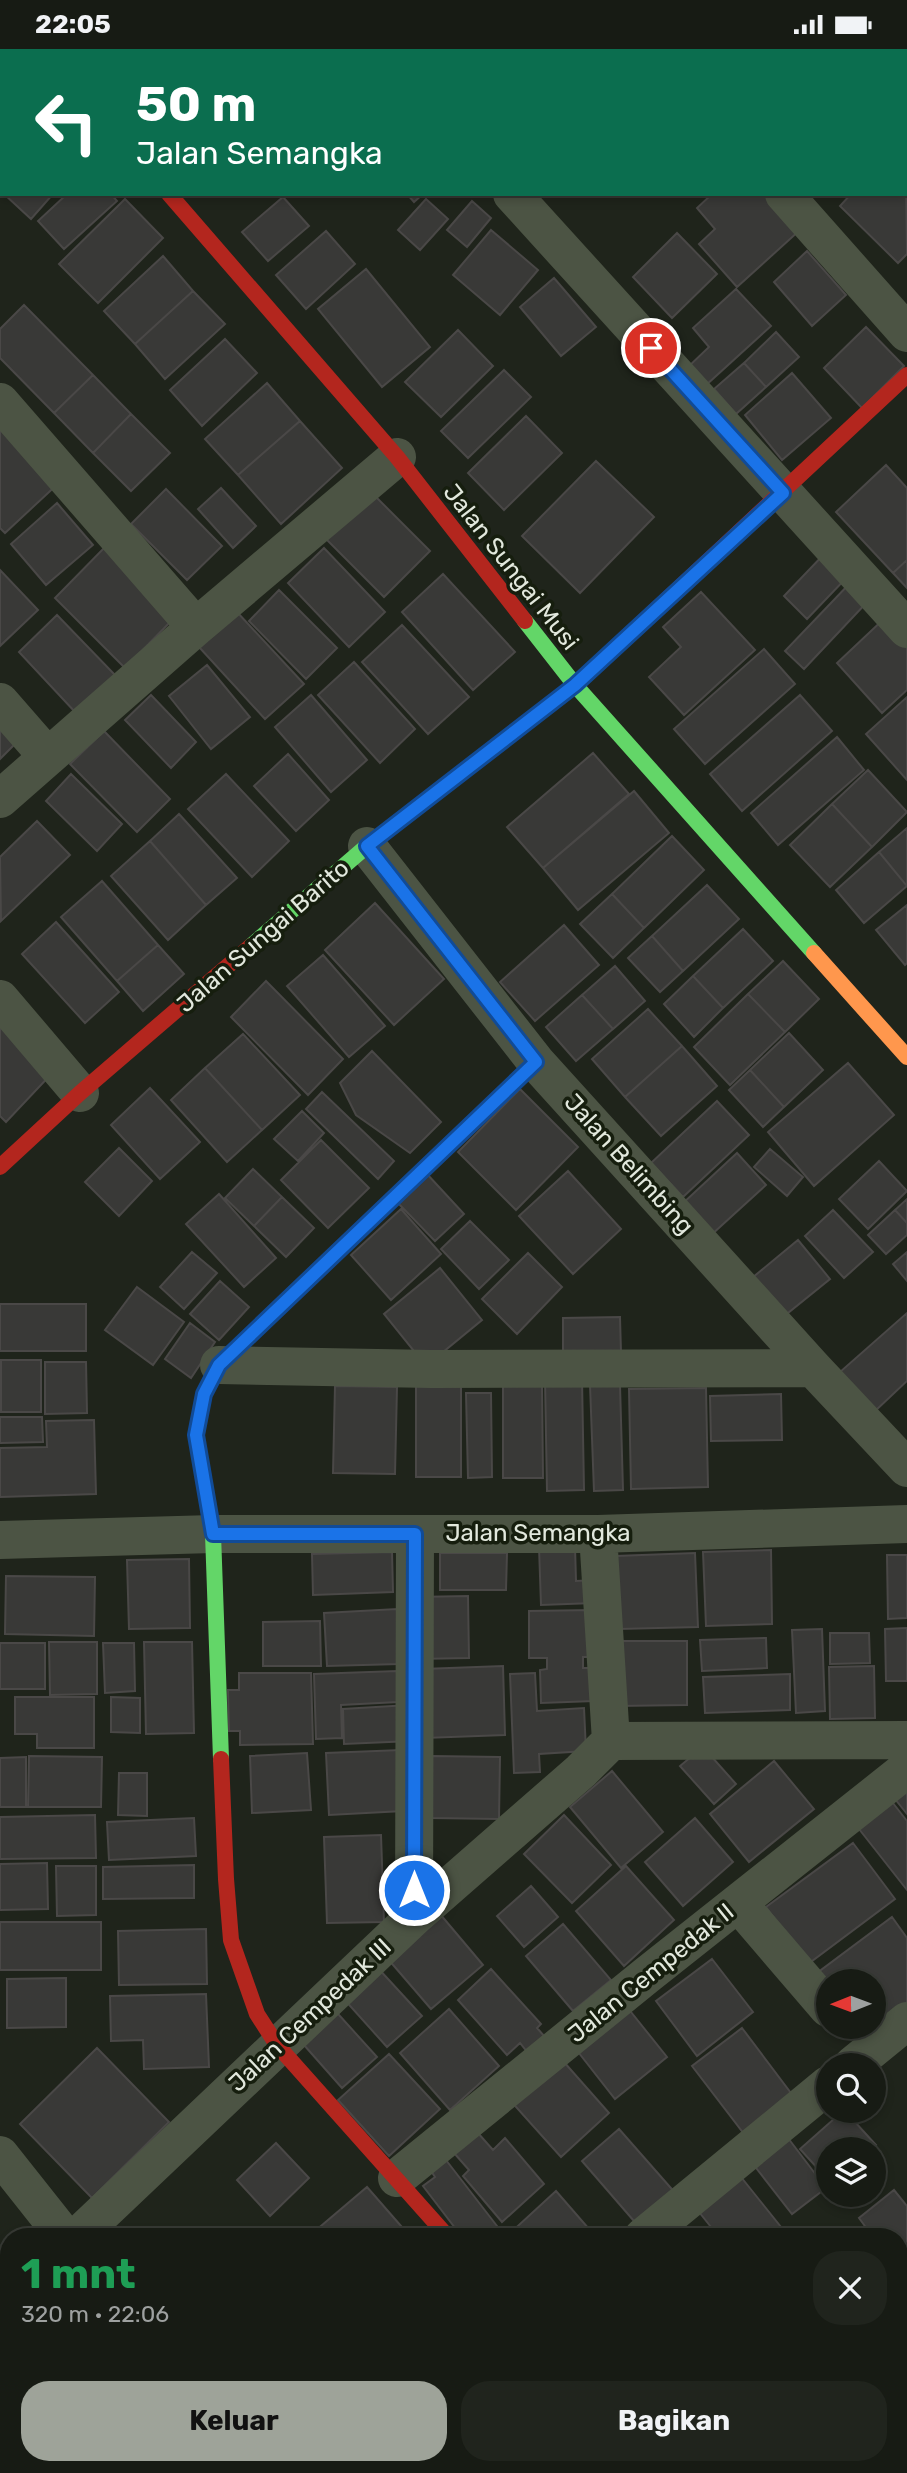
<!DOCTYPE html>
<html lang="id">
<head>
<meta charset="utf-8">
<style>
  :root { --surface:#171b14; --page:#20241d; --text:#f1f3f6; --muted:#9ea1a0; --line:#363934; --accent:#9ea399 }
  body { margin:0; font-family:Rubik,sans-serif; background:var(--page); color:var(--text); height:100vh; display:flex; flex-direction:column; font-size:26px; white-space:nowrap }
  * { box-sizing:border-box; margin:0 }
  p { font-size:23px; color:var(--muted) }
  .icon { flex:none; width:38px; height:38px; fill:none; stroke:currentColor; stroke-width:2; stroke-linecap:round; stroke-linejoin:round }
  .map { position:relative; flex:1; overflow:hidden }
  .drawer { position:absolute; left:0px; top:2179px; width:908px; height:247px; display:flex; flex-direction:column; background:var(--surface); border-radius:28px 28px 0 0; box-shadow:0 4px 10px #0003,0 0 0 2px var(--line) }
  .drawer>* { flex:none }
  .guide { position:absolute; left:0px; top:0px; width:908px; height:147px; box-shadow:0 4px 10px #0003,0 0 0 2px var(--line); background:#0b6e4f; color:#fff; overflow:hidden }
  .needle { width:46px; rotate:269deg }
  .controls { position:absolute; left:816px; top:1920px; display:grid; gap:14px }
  .controls a { display:grid; place-items:center; width:70px; height:70px; border-radius:50%; background:var(--surface); box-shadow:0 4px 10px #0003,0 0 0 2px var(--line); font-size:35px }
  .pin { position:absolute; display:grid; place-items:center; width:60px; height:60px; color:#fff; margin:-30px; border:4px solid #fff; border-radius:50%; box-shadow:0 2px 7px #0007 }
  .me { position:absolute; width:77px; margin:-38px; rotate:0deg; stroke-linejoin:round; filter:drop-shadow(0 0 5px #0008) }
  .turn { display:flex; align-items:center; gap:24px; height:147px; padding:0 21px; font-size:32px }
  .turn .icon { width:91px; height:91px; stroke-width:2.5 }
  .turn b { display:block; font-size:49px; line-height:60px }
  .round { display:grid; place-items:center; flex:none; width:74px; height:74px; border-radius:28px; background:var(--page) }
  .headline { display:flex; align-items:center; justify-content:space-between; height:119px; padding:0 21px }
  h1 { font-size:42px; font-weight:700; line-height:52px; color:#1e9e55 }
  .cta { display:flex; gap:14px; margin-top:auto; padding:14px 21px }
  .cta a { flex:1; height:80px; border-radius:28px; background:var(--accent); color:#111; font-size:28px; font-weight:700; line-height:80px; text-align:center }
  .cta a+a { background:var(--page); color:var(--text) }
  .status { display:flex; justify-content:space-between; align-items:center; height:49px; padding:0 35px; background:var(--surface); direction:ltr }
  .status svg { height:19px; fill:currentColor }
  .map>svg:first-child { display:block }
</style>
</head>
<body>
<div class="status"><b>22:05</b><svg viewBox="0 0 49 12"><path d="M0 12V9h3v3zM5 12V6h3v6zM10 12V3h3v9zM15 12V0h3v12zM26 1h20v11H26zM47 4h2v5h-2z"/></svg></div>
<div class="map">
<svg width="907" height="2424" viewBox="0 0 907 2424">
  <rect width="100%" height="100%" fill="#1f241b"/>
  <path fill="#393937" stroke="#4a4847" stroke-width="2" d="M0 0H46L2 2V15Z
    M294 0H337L335 2Z
    M424 0H465L463 2Z
    M906 126 907 205 898 214 840 157 851 145H906Z
    M4 145H53L31 170Z
    M67 145H111L117 152 64 200 38 172Z
    M407 145H423L414 153Z
    M712 145H769L800 181 737 238 699 195 715 180 697 159Z
    M283 148 309 177 268 212 242 183Z
    M125 150 163 189 98 254 59 215Z
    M426 150 448 170 420 201 398 181Z
    M472 152 491 169 467 198 447 181Z
    M491 181 538 221 500 266 453 226Z
    M326 182 355 215 306 260 276 226Z
    M677 184 717 225 672 269 633 228Z
    M807 202 846 246 812 277 774 233Z
    M163 207 193 242 135 295 104 262Z
    M366 220 430 298 382 338 318 260Z
    M554 229 596 278 561 307 520 258Z
    M736 240 771 277 705 337 688 318 709 298 693 279Z
    M193 242 225 275 165 330 135 295Z
    M24 256 93 326 54 364 0 309V280Z
    M866 278 904 317 862 359 824 319Z
    M458 281 493 317 441 368 405 333Z
    M776 283 799 308 766 338 744 314Z
    M225 290 257 324 202 377 170 341Z
    M744 314 766 338 736 365 714 340Z
    M504 321 531 348 468 409 441 382Z
    M792 324 831 369 782 411 745 366Z
    M93 326 131 365 93 404 54 364Z
    M267 334 300 372 238 426 205 390Z
    M131 365 170 404 131 442 93 404Z
    M526 367 562 404 504 461 468 424Z
    M0 371 62 431 5 484 0 479Z
    M300 372 342 419 281 475 238 426Z
    M596 412 654 468 580 544 522 487Z
    M886 416 907 439V511L893 524 836 463Z
    M221 439 256 477 233 499 198 460Z
    M166 440 222 497 187 531 131 475Z
    M371 443 430 502 384 548 325 489Z
    M57 454 93 496 46 536 11 495Z
    M111 492 181 562 125 619 55 549Z
    M324 499 385 563 349 598 288 534Z
    M828 501 851 524 807 570 784 547Z
    M907 511V539L893 524Z
    M0 521 38 561 0 597Z
    M443 525 515 603 473 641 402 563Z
    M852 532 870 550 804 620 785 602Z
    M279 541 337 599 306 630 249 572Z
    M701 543 755 601 684 666 649 628 681 598 663 578Z
    M237 563 304 635 265 670 199 598Z
    M57 566 115 626 76 664 19 603Z
    M887 567 907 589V641L882 664 837 614Z
    M402 576 469 648 428 685 362 613Z
    M764 600 795 635 705 715 674 680Z
    M354 613 415 680 380 714 318 646Z
    M207 616 250 668 211 700 169 647Z
    M151 646 196 693 171 719 125 671Z
    M311 646 367 711 331 743 275 678Z
    M800 646 832 682 742 762 710 725Z
    M907 648V731L866 685Z
    M0 664 23 687 0 710Z
    M104 682 170 750 137 783 70 715Z
    M837 688 864 721 778 796 751 764Z
    M593 704 629 745 543 819 507 778Z
    M288 705 329 751 296 782 254 737Z
    M868 721 907 763 872 798 832 755Z
    M71 725 122 775 97 802 46 752Z
    M226 725 289 792 252 828 188 760Z
    M634 742 669 784 578 861 543 819Z
    M832 755 872 798 830 838 790 796Z
    M179 765 237 829 206 856 150 792Z
    M37 772 70 806 1 872 0 808Z
    M907 779V837L879 803Z
    M672 787 704 821 644 879 612 845Z
    M150 792 206 856 168 891 111 827Z
    M879 803 907 837 864 874 836 841Z
    M102 832 158 896 117 932 61 868Z
    M707 836 739 870 683 922 652 887Z
    M612 845 644 879 613 909 580 875Z
    M375 854 444 930 394 976 325 901Z
    M907 856V914L905 916 876 881Z
    M56 873 119 943 85 974 22 905Z
    M564 876 599 916 535 972 500 933Z
    M743 880 773 912 723 959 693 927Z
    M652 887 683 922 660 943 628 909Z
    M158 896 184 925 143 962 117 932Z
    M323 906 385 977 349 1008 287 937Z
    M783 912 819 950 785 983 748 945Z
    M615 917 645 952 613 980 582 946Z
    M693 927 723 959 694 988 664 955Z
    M266 932 343 1010 308 1046 231 968Z
    M748 945 785 983 730 1036 694 998Z
    M582 946 613 980 576 1012 546 978Z
    M648 960 682 997 625 1048 592 1010Z
    M0 965 56 1020 6 1073 0 1067Z
    M789 984 823 1021 784 1058 750 1021Z
    M243 985 300 1046 262 1081 205 1019Z
    M682 997 717 1037 661 1087 625 1048Z
    M372 1002 441 1073 410 1104 356 1066 340 1034Z
    M848 1014 894 1066 814 1137 768 1083Z
    M205 1019 262 1081 227 1113 171 1051Z
    M750 1021 784 1058 763 1078 729 1041Z
    M150 1039 200 1093 160 1130 111 1076Z
    M520 1040 578 1098 516 1161 458 1103Z
    M322 1043 394 1112 378 1130 306 1060Z
    M717 1052 749 1086 683 1148 651 1114Z
    M302 1062 324 1084 298 1112 274 1090Z
    M321 1091 369 1139 328 1179 281 1131Z
    M119 1099 152 1132 119 1167 85 1133Z
    M770 1100 803 1128 787 1147 754 1118Z
    M737 1104 766 1136 710 1187 682 1155Z
    M879 1112 907 1142 868 1180 839 1150Z
    M253 1120 282 1148 254 1177 225 1149Z
    M568 1122 621 1180 573 1225 519 1167Z
    M427 1125 464 1165 435 1192 397 1153Z
    M219 1145 276 1209 244 1238 186 1175Z
    M282 1148 314 1179 286 1208 254 1177Z
    M907 1150V1174L895 1161Z
    M401 1160 441 1205 391 1251 351 1206Z
    M833 1161 873 1203 844 1229 805 1187Z
    M895 1161 907 1174V1186L886 1205 868 1186Z
    M470 1172 509 1211 479 1240 441 1200Z
    M798 1191 830 1230 783 1268 752 1229Z
    M192 1203 217 1224 184 1260 160 1238Z
    M907 1203V1232L893 1215Z
    M528 1204 562 1238 517 1285 482 1250Z
    M440 1219 482 1271 426 1317 384 1265Z
    M220 1232 249 1258 219 1291 190 1265Z
    M137 1238 184 1273 153 1316 105 1281Z
    M0 1255H86V1302H0Z
    M907 1264V1332L874 1363 840 1323Z
    M620 1268 621 1304 563 1305V1269Z
    M190 1274 215 1293 191 1329 165 1310Z
    M1 1311H41V1363H1Z
    M45 1313H86L87 1364 45 1365Z
    M545 1330H582L584 1441 547 1442Z
    M416 1334 461 1335V1428H416Z
    M503 1336H542L543 1429H503Z
    M590 1336H620L623 1441 594 1442Z
    M335 1337 397 1338 395 1425 333 1424Z
    M706 1339 708 1438 631 1440 629 1340Z
    M466 1344H491L492 1428 468 1429Z
    M781 1345 782 1391 711 1392 710 1347Z
    M0 1368H42L43 1393 0 1394Z
    M94 1371 96 1445 0 1448V1399L47 1398 46 1372Z
    M575 1497 576 1532 594 1531V1554L541 1556 539 1498Z
    M771 1501 772 1575 706 1577 703 1503Z
    M392 1503 393 1543 313 1546 312 1505Z
    M440 1504H507L506 1541H440Z
    M695 1504 698 1578 619 1580 616 1507Z
    M887 1506H907V1569L888 1570Z
    M189 1510 190 1579 129 1580 127 1511Z
    M6 1527 95 1528 94 1587 5 1585Z
    M468 1547 469 1609 416 1610 415 1548Z
    M397 1560 399 1615 327 1617 324 1564Z
    M593 1561V1608H583V1619H593L594 1652 541 1654 540 1621 547 1620V1609H529V1562Z
    M320 1572 321 1617H263V1573Z
    M907 1579V1632H886L885 1580Z
    M822 1580 825 1662 796 1664 792 1581Z
    M830 1584H869L870 1614 830 1615Z
    M766 1589 767 1619 702 1622 700 1591Z
    M617 1592H687V1656L617 1657Z
    M49 1593H97V1645L50 1646Z
    M144 1593H192L194 1684 146 1685Z
    M0 1594H45V1640H0Z
    M103 1594H134L135 1642 105 1644Z
    M503 1617 505 1686 424 1689 423 1620Z
    M874 1617 875 1669 830 1670 829 1618Z
    M397 1622 398 1653 341 1656 342 1689 316 1690 314 1625Z
    M239 1624H311L313 1695 240 1696V1682H229L228 1641H239Z
    M535 1624 537 1662 584 1659 586 1702 539 1705 540 1723 514 1724 510 1625Z
    M790 1625V1661L705 1664 703 1628Z
    M15 1648H94V1699H37V1685H15Z
    M111 1648 140 1649V1684L111 1683Z
    M409 1656 411 1692 344 1695 343 1660Z
    M703 1698 736 1735 714 1755 680 1717Z
    M401 1701 403 1762 329 1766 326 1704Z
    M307 1704 311 1761 252 1764 250 1707Z
    M29 1707 102 1708 101 1758H28Z
    M432 1707 500 1708 499 1770 431 1769Z
    M26 1708V1758H0V1709Z
    M774 1712 814 1760 749 1813 710 1765Z
    M612 1722 663 1783 621 1819 570 1758Z
    M119 1724H147V1767L118 1766Z
    M907 1733V1765L891 1745Z
    M882 1740 907 1772V1841L848 1766Z
    M95 1766 96 1809 0 1810V1768Z
    M564 1766 611 1816 572 1854 524 1805Z
    M194 1769 196 1807 109 1811 107 1773Z
    M695 1769 733 1813 683 1857 645 1813Z
    M381 1786 384 1873 327 1874 324 1788Z
    M853 1794 895 1850 808 1915 766 1858Z
    M47 1814 48 1860 0 1861V1815Z
    M194 1816V1849L103 1850V1818Z
    M56 1817H96V1866L57 1867Z
    M626 1817 674 1871 624 1917 576 1862Z
    M531 1837 558 1868 524 1898 497 1867Z
    M440 1865 483 1916 431 1960 388 1910Z
    M892 1868 907 1889V1956L860 1991 850 1978H873V1932H828L813 1927Z
    M0 1873H101V1921H0Z
    M563 1875 611 1931 573 1962 526 1907Z
    M206 1880 207 1935 119 1936 118 1882Z
    M712 1910 753 1963 697 2007 656 1952Z
    M377 1918 422 1967 387 1998 343 1949Z
    M491 1920 541 1975 537 1979 545 1988 528 2004 520 1994 507 2006 458 1951Z
    M66 1929V1978L7 1979V1930Z
    M206 1945 209 2018 144 2020 143 1991 111 1992 110 1947Z
    M330 1956 377 2008 342 2039 296 1987Z
    M627 1958 667 2008 615 2050 575 1999Z
    M449 1960 499 2017 450 2061 400 2004Z
    M742 1979 800 2056 751 2094 692 2017Z
    M97 1999 169 2073 92 2149 20 2075Z
    M556 2004 609 2064 561 2108 507 2048Z
    M389 2005 440 2060 389 2107 338 2051Z
    M843 2062H845L876 2096 873 2099 883 2110 873 2119V2100H828V2131L800 2100Z
    M470 2075 493 2101 505 2089 544 2135 502 2173 463 2127 469 2121 447 2096Z
    M619 2080 677 2146 640 2179 582 2112Z
    M788 2089 826 2139 792 2165 753 2115Z
    M276 2094 309 2129 270 2167 237 2131Z
    M439 2102 497 2177 483 2188H462L423 2137 435 2128 425 2113Z
    M741 2128 789 2188H719L699 2163Z
    M367 2138 401 2177 388 2188H308Z
    M894 2141 907 2157V2230L900 2221V2188H873L859 2169Z
    M556 2142 596 2188H510L508 2186Z
    M850 2180 856 2188H842Z
    M900 2242 907 2252V2258L900 2264Z
    M9 2267V2343L0 2350V2274Z
    M9 2355V2390L0 2379V2363Z
    M9 2402V2417H21L27 2424H0V2409Z
    M900 2407 907 2415V2424H792L800 2417H900Z
    M30 2417H86L78 2424H37Z
    M86 2417H145L151 2424H78Z
    M332 2417H361L353 2424H338Z
    M364 2417H407L398 2424H355Z
    M415 2417H440L446 2424H407Z
    M481 2417H507L498 2424H487Z
    M548 2417H580L587 2424H539Z"/>
  <g fill="none" stroke-linecap="round" stroke-linejoin="round">
    <path stroke="#4c5444" stroke-width="38" d="M385 0 386 2
      M656 0 658 2
      M75 2 76 0
      M0 121 2 118
      M512 145 907 580
      M784 145 907 284
      M0 353 196 578
      M0 653 48 708
      M0 750 196 578 397 408
      M367 797 536 1013 813 1319 907 1419
      M0 950 80 1044
      M219 1316 432 1320 813 1319
      M0 1491 213 1485H598L907 1475
      M611 1692 907 1691
      M738 1854 828 1959
      M414 1868 415 1485
      M853 2016 907 1972
      M0 2106 65 2188
      M397 2129 647 1926 907 1720
      M77 2188 414 1868 581 1722 611 1692 598 1485
      M643 2188 828 2036
      M0 2253 9 2246
      M900 2306 907 2300
      M254 2417 260 2424
      M623 2417 628 2424
      M754 2424 763 2417"/>
    <path stroke="#63d668" stroke-width="16" d="M525 572 575 636 814 904
      M251 897 367 797 575 636 601 612
      M221 1710 213 1485 196 1386 204 1345 219 1316 332 1208"/>
    <path stroke="#ff974d" stroke-width="16" d="M814 904 907 1008"/>
    <path stroke="#b3261e" stroke-width="16" d="M169 145 397 408 525 572
      M601 612 907 326
      M0 1118 80 1044 251 897
      M332 1208 536 1013
      M221 1710 226 1830 231 1891 257 1965 277 1996 448 2188"/>
  </g>
  <g fill="none" stroke-linecap="round" stroke-linejoin="round">
    <defs>
      <path id="route" d="M414 1841 415 1485H213L196 1386 204 1345 219 1316 536 1013 367 797 575 636 783 444 651 299"/>
    </defs>
    <use href="#route" stroke="#114b97" stroke-width="18"/>
    <use href="#route" stroke="#1a73e8" stroke-width="12"/>
  </g>
  <g text-anchor="middle" stroke-width="7" stroke-linejoin="round" paint-order="stroke">
    <g font-size="24" fill="#e2e8dd" stroke="#161e0e">
      <text transform="translate(511 518) rotate(52)" y="8">Jalan Sungai Musi</text>
      <text transform="translate(263 887) rotate(-41)" y="8">Jalan Sungai Barito</text>
      <text transform="translate(629 1115) rotate(48)" y="8">Jalan Belimbing</text>
      <text x="538" y="1492">Jalan Semangka</text>
      <text transform="translate(651 1924) rotate(-39)" y="8">Jalan Cempedak II</text>
      <text transform="translate(310 1966) rotate(-43)" y="8">Jalan Cempedak III</text>
    </g>
  </g>
</svg>
<div class="controls">
<a><svg class="needle" viewBox="-14 -14 28 28"><path d="M0-13l5 13h-10z" fill="#e53935"/><path d="M0 13l5-13h-10z" fill="#9ea1a0"/></svg></a>
<a><svg class="icon" aria-label="search" viewBox="0 0 24 24"><circle cx="10" cy="10" r="6"/><path d="M15 15l6 6"/></svg></a>
<a><svg class="icon" aria-label="layers" viewBox="0 0 24 24"><path d="M12 4l9 5-9 5-9-5zM3 14l9 5 9-5"/></svg></a>
</div>
<div class="pin" style="left:651px;top:299px;background:#d93025"><svg class="icon" aria-label="arrive" viewBox="0 0 24 24"><path d="M6 21V4h12l-3 4 3 4H6"/></svg></div>
<svg class="me" style="left:414px;top:1841px" viewBox="-20 -20 40 40"><circle r="17" fill="#1a73e8" stroke="#fff" stroke-width="3"/><path d="M0-11L8 9 0 5-8 9z" fill="#fff"/></svg>
<div class="guide">
<div class="turn"><svg class="icon" aria-label="left" viewBox="0 0 24 24"><path d="M17 20v-9H6M10 6l-5 5 5 5"/></svg><div><b>50 m</b>Jalan Semangka</div></div>
</div>
<section class="drawer">
<div class="headline"><div><h1>1 mnt</h1><p>320 m · 22:06</p></div><a class="round"><svg class="icon" aria-label="close" viewBox="0 0 24 24"><path d="M6 6l12 12M18 6L6 18"/></svg></a></div>
<div class="cta"><a>Keluar</a><a>Bagikan</a></div>
</section>
</div>
</body>
</html>
